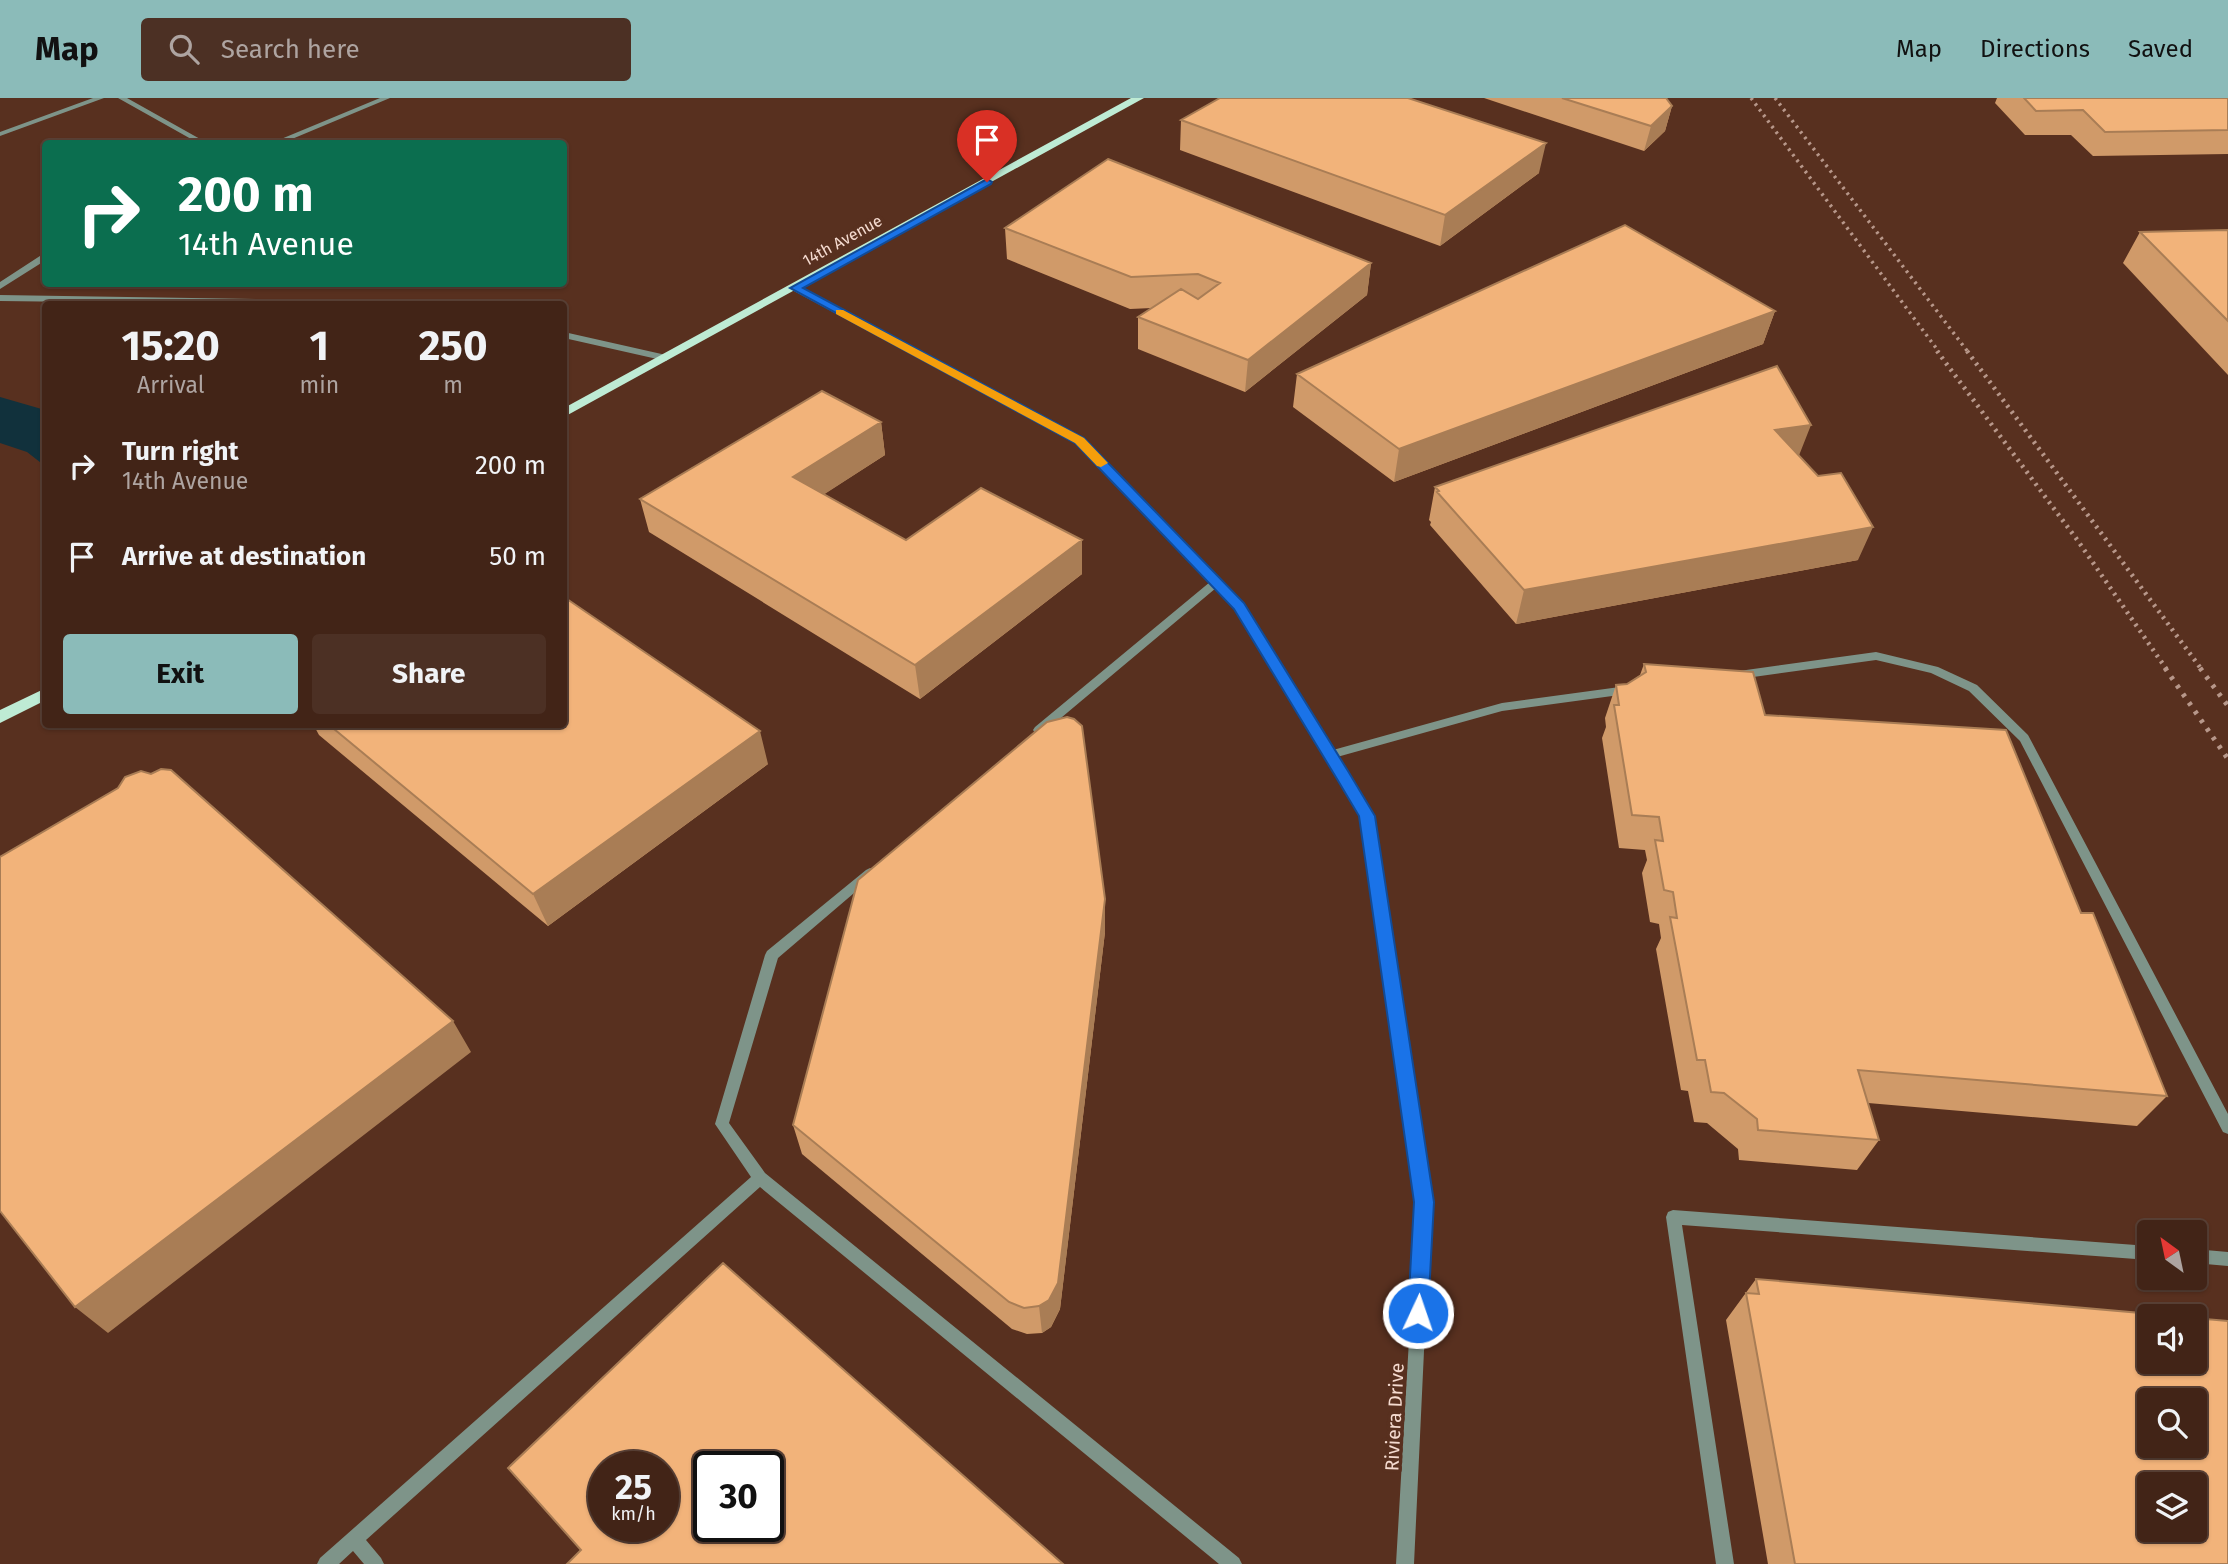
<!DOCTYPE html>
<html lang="en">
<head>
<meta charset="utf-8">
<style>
  :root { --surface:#422417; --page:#4c3024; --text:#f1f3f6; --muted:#aea4a1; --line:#5a4136; --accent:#8bbbb9 }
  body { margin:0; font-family:"Fira Sans",sans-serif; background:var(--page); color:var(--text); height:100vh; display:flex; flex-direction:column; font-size:26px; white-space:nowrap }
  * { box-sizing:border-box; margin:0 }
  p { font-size:23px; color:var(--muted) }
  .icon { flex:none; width:38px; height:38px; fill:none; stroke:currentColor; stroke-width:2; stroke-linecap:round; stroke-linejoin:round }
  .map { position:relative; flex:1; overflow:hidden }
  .details { position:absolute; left:42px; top:203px; width:525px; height:427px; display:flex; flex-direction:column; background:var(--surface); border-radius:7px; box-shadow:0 2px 5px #0004,0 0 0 2px var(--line) }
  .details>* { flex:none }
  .banner { position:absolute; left:42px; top:42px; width:525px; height:147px; border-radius:7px; box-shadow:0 2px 5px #0004,0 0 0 2px var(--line); background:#0b6e4f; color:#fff; overflow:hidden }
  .needle { width:46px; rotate:327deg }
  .buttons { position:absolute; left:2137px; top:1122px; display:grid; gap:14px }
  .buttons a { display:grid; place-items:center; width:70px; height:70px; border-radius:7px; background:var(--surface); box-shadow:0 2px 5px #0004,0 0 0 2px var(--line); font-size:35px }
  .speed { position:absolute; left:588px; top:1353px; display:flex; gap:14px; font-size:35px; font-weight:700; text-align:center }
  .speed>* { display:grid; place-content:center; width:91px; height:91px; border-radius:50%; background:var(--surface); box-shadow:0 2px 5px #0004,0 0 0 2px var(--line); line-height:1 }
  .speed small { font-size:18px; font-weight:400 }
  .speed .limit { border:4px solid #111; border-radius:10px; background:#fff; color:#111 }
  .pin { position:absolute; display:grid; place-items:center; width:60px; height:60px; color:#fff; margin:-72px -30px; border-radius:50% 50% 50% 0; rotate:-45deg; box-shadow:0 0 7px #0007 }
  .pin .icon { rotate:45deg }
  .me { position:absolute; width:77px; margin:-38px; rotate:3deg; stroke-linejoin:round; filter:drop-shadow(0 0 5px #0008) }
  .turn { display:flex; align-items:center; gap:24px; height:147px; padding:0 21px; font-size:32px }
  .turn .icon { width:91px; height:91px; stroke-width:2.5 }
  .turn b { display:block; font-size:49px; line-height:60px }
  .eta { display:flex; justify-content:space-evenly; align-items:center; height:119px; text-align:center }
  .eta b { font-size:42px; font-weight:700; line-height:49px }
  .action { display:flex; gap:14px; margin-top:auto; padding:14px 21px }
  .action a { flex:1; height:80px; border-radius:7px; background:var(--accent); color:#111; font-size:28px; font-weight:700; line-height:80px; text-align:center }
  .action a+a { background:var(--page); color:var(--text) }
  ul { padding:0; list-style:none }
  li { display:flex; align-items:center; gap:21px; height:91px; padding:0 21px }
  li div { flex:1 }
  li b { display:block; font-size:26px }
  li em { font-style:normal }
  header { display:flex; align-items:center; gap:42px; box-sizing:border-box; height:98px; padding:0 35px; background:var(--accent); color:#111 }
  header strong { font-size:33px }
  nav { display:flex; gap:38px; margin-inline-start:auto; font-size:24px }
  .search { width:490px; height:63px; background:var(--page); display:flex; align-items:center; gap:18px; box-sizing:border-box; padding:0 24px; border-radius:7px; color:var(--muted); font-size:26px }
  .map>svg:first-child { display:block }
</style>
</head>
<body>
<header>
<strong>Map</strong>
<div class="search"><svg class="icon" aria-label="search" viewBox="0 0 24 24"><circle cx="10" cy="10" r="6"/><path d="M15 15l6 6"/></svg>Search here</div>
<nav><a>Map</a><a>Directions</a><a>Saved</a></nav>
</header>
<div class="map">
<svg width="2228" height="1466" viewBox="0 0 2228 1466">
  <rect width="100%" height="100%" fill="#58301f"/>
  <path fill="#11313c" d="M0 299 45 312V368L27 354 0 345Z"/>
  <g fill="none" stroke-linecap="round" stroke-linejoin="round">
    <path fill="#7e9489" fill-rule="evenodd" d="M93 0H104L0 38V34Z
      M118 0H127L209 46H200Z
      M380 0H390L280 46H269Z
      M43 156H46V162L0 191V184Z
      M792 188H798L1082 340 1243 506 1333 652 1502 605 1627 588 1633 592 1627 596 1502 613 1337 659 1373 718 1431 1104 1414 1466H1396L1417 1104 1361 718 1235 510 1216 490 1043 635H1035L1033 632 1035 629 1210 484 1076 344 792 192Z
      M0 197 376 203 380 206H247L0 203Z
      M564 234 666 257 670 260 666 263 564 240Z
      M1876 554 1938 569 1977 587 2028 637 2228 1016V1036L2223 1034 2020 643 1969 593 1931 575 1876 562 1739 581 1733 577 1739 573Z
      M870 770 874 772 876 775 874 778 778 860 729 1025 765 1075 1239 1460 1242 1466H1219L760 1089 366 1442 381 1460 384 1466H364L353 1453 339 1466H317L320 1460 751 1079 715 1026 765 857 767 853 866 772Z
      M1673 1112 2149 1148V1162L1682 1127 1734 1466H1716L1666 1119 1668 1114Z
      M2194 1151 2228 1154V1168L2194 1165Z"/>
    <path fill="#beebd4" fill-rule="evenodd" d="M1131 0H1144L564 319V310Z
      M46 590V602L0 625V612Z"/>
    <path stroke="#b7978a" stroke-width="3.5" stroke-dasharray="2.5 4.5" stroke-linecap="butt" d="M1751 0 1939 254
      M1775 0 1968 254"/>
    <path stroke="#b7978a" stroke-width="4.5" stroke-dasharray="2.5 5" stroke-linecap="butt" d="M1937 253 2078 443 2167 572
      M1967 253 2202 572"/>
    <path stroke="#b7978a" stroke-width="5" stroke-dasharray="3.5 7" stroke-linecap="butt" d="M2165 570 2228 661
      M2200 570 2228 608"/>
  </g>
  <path fill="#d09a69" d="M1484 0H1666L1672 8 1665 33 1644 53Z
    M1997 0H2228V56L2093 58 2071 37H2025L1995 5Z
    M1181 22 1539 75 1440 148 1180 52Z
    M1005 130 1371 165 1367 197 1245 294 1138 251V219L1152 210 1130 211 1007 161Z
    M2228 132V277L2123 165 2140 134Z
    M1775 213 1763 246 1394 384 1293 309 1297 276Z
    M881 324 885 357 824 396 906 442 1082 476 920 601 649 434 640 401Z
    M1799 358 1858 462 1516 526 1430 427 1431 424 1429 422 1435 389Z
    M1644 566 1765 617 2081 815 2167 998 2137 1028 1868 1005 1879 1042 1857 1072 1739 1062 1738 1051 1707 1025 1694 1024 1688 993 1681 992 1656 851 1661 840 1659 826 1650 824 1642 775 1647 762 1645 752 1619 750 1602 640 1606 629 1605 620 1616 587 1627 586 1640 577Z
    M313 626H564L768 666 548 828 319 637Z
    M1105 834 1060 1211 1051 1229 1042 1235 1027 1236 1012 1231 802 1056 793 1027Z
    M1756 1181 2228 1466H1768L1726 1222Z"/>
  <path fill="#a97d55" d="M1672 8 1665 33 1644 53 1651 28Z
    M1546 45 1539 75 1440 148 1445 117Z
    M1371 165 1367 197 1245 294 1248 262Z
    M1775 213 1763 246 1394 384 1399 351Z
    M881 324 885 357 800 412 793 379Z
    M1811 327 1798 360 1775 332Z
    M1873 429 1858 462 1516 526 1524 492Z
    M1082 442V476L920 601 915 567Z
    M760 633 768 666 548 828 533 796Z
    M1105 801V834L1060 1211 1051 1229 1042 1235 1039 1208Z
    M453 923 471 954 108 1235 75 1209Z"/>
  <path fill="#f2b37a" stroke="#a97d55" stroke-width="2" fill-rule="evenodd" d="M1220 0H1408L1546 45 1445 117 1181 22Z
    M1562 0H1666L1672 8 1651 28Z
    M2024 0H2228V32L2105 34 2083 12 2036 13Z
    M1108 61 1371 165 1248 262 1138 219 1181 191 1198 201 1220 185 1198 176 1131 179 1005 130Z
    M1625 127 1775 213 1399 351 1297 276Z
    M2228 132V223L2140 134Z
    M1777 268 1811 327 1775 332 1818 378 1841 375 1873 429 1524 492 1437 394 1439 393 1435 389Z
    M822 293 881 324 793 379 906 442 981 390 1082 442 915 567 640 401Z
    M564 499 760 633 533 796 328 626H564Z
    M1644 566 1753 574 1765 617 2006 632 2081 815H2093L2167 998 1858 972 1879 1042 1758 1032 1757 1021 1724 995 1711 994 1705 962H1697L1670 819 1677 820 1673 794 1664 792 1655 742 1663 743 1659 719 1632 717 1614 607H1619L1616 587 1627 586 1646 574Z
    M1067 619 1074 621 1082 628 1105 801 1058 1185 1049 1202 1039 1208 1024 1210 1009 1204 793 1027 858 782 1047 624Z
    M161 671 171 672 453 923 75 1209 0 1113V759L118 690 125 679 141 673 151 676Z
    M723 1165 1063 1466H567L581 1452 508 1370ZM604 1368H663V1428H604ZM709 1368H768V1428H709Z
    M1756 1181 2175 1218H2149V1264H2194V1220L2228 1223V1466H1795L1746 1195 1759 1196ZM2149 1302H2194V1348H2149ZM2149 1386H2194V1432H2149Z"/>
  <path fill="#1a73e8" stroke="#114b97" stroke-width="2" d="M987 81 992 84 991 86 803 190 1084 340 1244 505 1348 673 1375 718 1434 1104 1428 1215 1425 1222 1418 1225 1411 1222 1408 1215 1414 1104 1359 718 1337 681 1234 511 1075 345 790 190Z"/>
  <path fill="#f59e0b" d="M836 212H843L1084 340 1108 365 1101 369 1097 368 1075 345 836 216Z"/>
  <g text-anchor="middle" stroke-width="7" stroke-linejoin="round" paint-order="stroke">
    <g font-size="16" fill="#f5dbd0" stroke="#58301f">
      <text transform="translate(842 142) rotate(-29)" y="6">14th Avenue</text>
    </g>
    <g font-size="19" fill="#f5dbd0" stroke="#58301f">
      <text transform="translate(1394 1319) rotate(-87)" y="7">Riviera Drive</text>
    </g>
  </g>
</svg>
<div class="buttons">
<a><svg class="needle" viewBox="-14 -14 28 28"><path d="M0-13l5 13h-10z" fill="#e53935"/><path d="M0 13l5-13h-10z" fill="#aea4a1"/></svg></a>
<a><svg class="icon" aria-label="sound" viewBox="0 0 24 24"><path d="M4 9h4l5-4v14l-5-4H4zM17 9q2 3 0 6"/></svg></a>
<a><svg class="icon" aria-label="search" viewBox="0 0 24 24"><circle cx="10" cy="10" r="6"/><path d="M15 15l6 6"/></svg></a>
<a><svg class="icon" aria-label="layers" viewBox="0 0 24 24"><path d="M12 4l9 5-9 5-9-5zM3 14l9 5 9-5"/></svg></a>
</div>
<div class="speed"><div>25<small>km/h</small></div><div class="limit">30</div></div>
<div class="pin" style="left:987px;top:84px;background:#d93025"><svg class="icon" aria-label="arrive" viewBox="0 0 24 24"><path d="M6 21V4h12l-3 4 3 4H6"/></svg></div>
<svg class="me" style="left:1418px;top:1215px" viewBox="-20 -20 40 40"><circle r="17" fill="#1a73e8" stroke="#fff" stroke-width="3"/><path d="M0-11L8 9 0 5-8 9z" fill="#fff"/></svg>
<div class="banner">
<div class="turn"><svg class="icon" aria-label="right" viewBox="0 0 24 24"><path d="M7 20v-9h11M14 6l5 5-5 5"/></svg><div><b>200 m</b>14th Avenue</div></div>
</div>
<section class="details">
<div class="eta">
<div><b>15:20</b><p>Arrival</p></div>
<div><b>1</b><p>min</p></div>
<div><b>250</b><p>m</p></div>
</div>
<ul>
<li><svg class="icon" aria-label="right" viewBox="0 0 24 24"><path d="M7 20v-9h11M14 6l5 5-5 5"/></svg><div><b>Turn right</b><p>14th Avenue</p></div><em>200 m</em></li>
<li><svg class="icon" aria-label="arrive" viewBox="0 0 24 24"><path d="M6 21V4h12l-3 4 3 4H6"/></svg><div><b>Arrive at destination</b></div><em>50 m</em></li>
</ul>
<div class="action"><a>Exit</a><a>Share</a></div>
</section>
</div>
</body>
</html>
